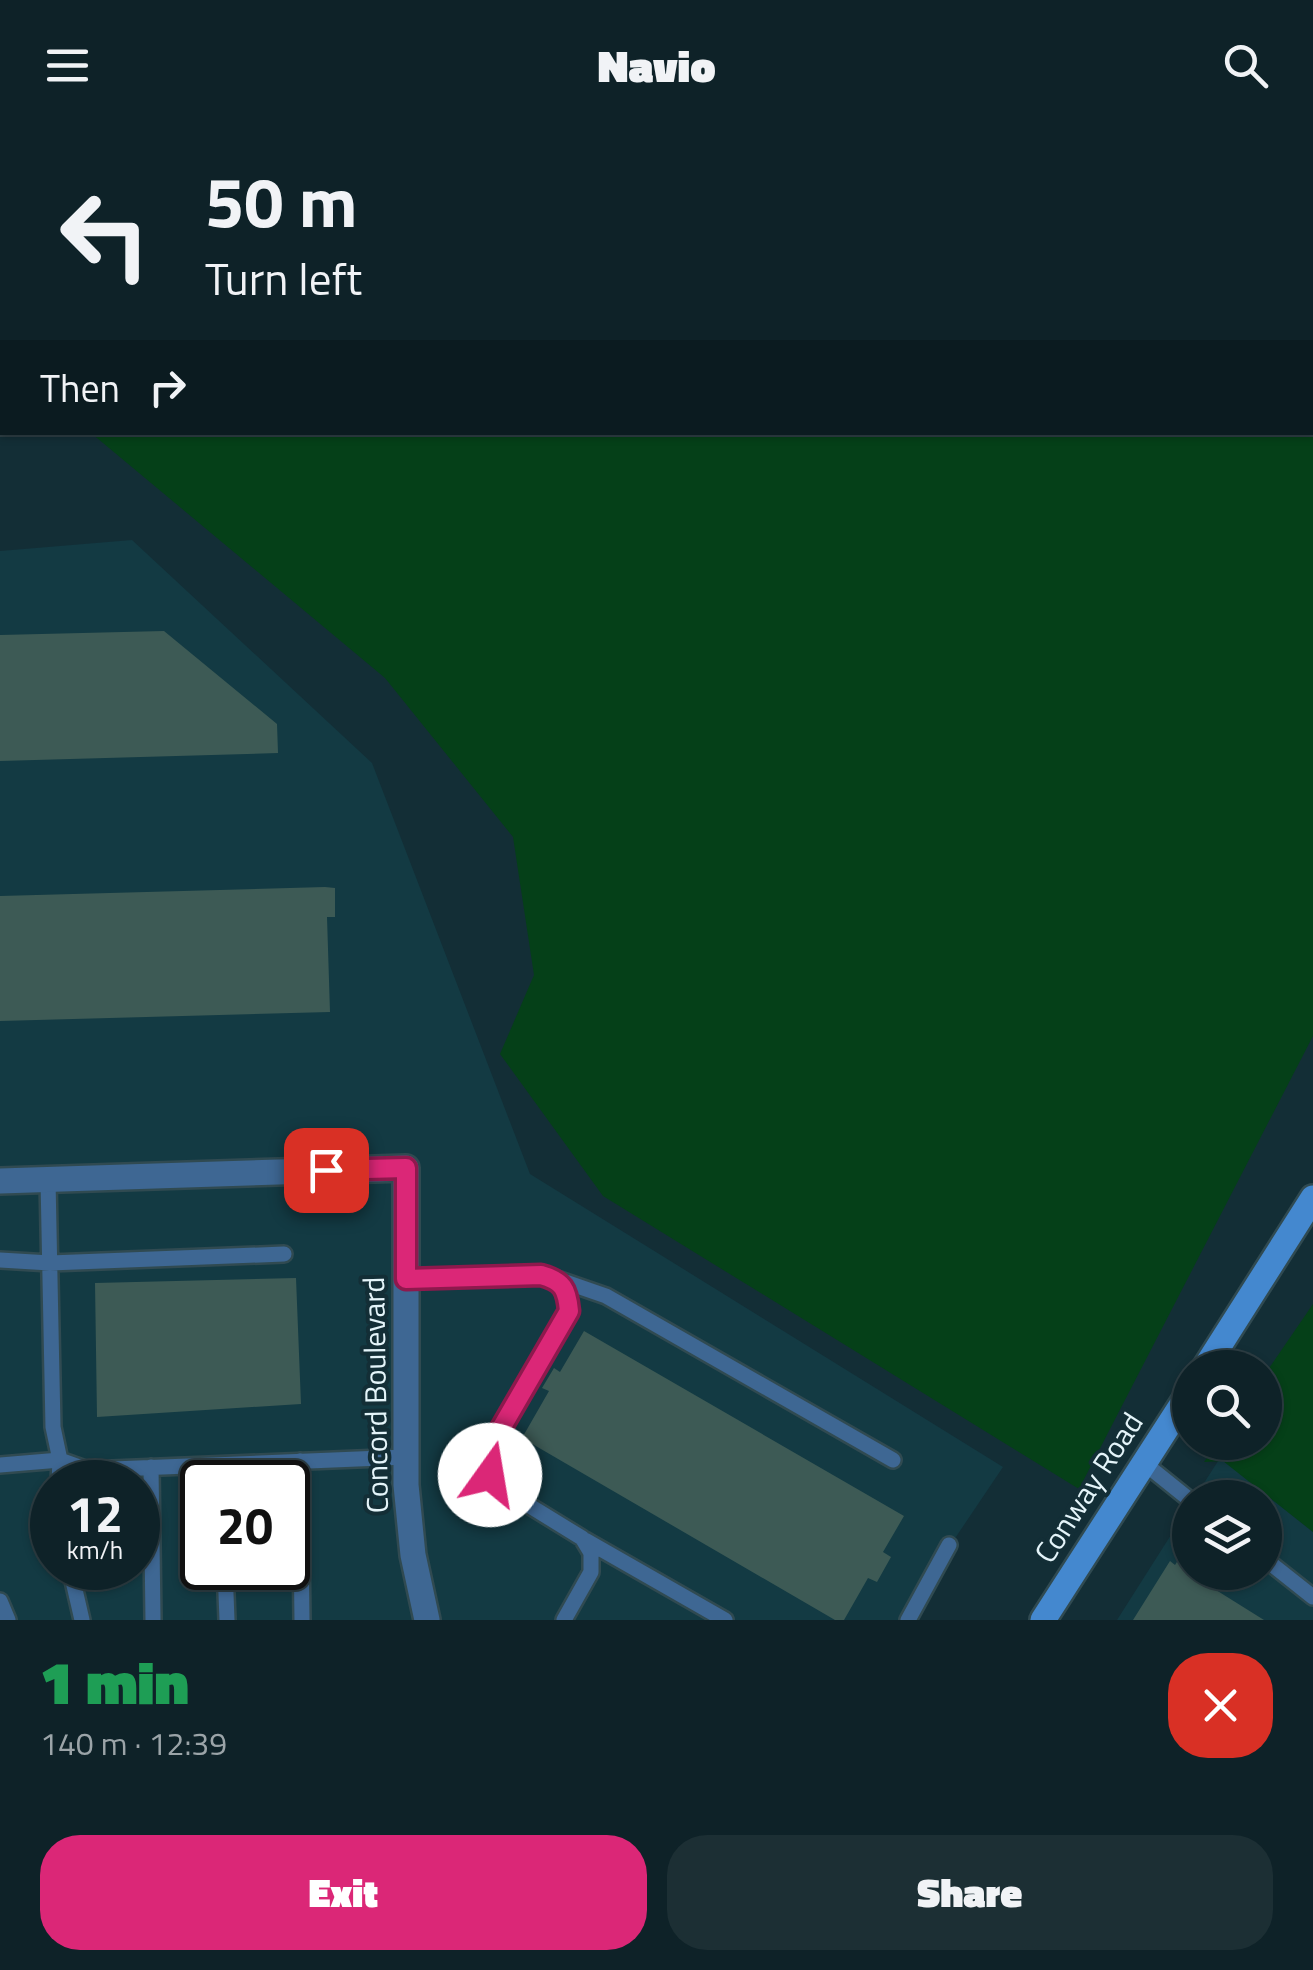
<!DOCTYPE html>
<html lang="en">
<head>
<meta charset="utf-8">
<style>
  :root { --surface:#0e2228; --page:#1c2f34; --text:#f1f3f6; --muted:#9ba4a8; --line:#2e3f45; --accent:#db2777 }
  body { margin:0; font-family:"Titillium Web",sans-serif; background:var(--page); color:var(--text); height:100vh; display:flex; flex-direction:column; font-size:38px; white-space:nowrap }
  * { box-sizing:border-box; margin:0 }
  p { font-size:32px; color:var(--muted) }
  .icon { flex:none; width:55px; height:55px; fill:none; stroke:currentColor; stroke-width:2; stroke-linecap:round; stroke-linejoin:round }
  .map { position:relative; height:1490px; overflow:hidden }
  .details { display:flex; flex-direction:column; background:var(--surface); flex:1 }
  .details>* { flex:none }
  .banner { position:absolute; left:0px; top:0px; width:1315px; height:305px; box-shadow:0 2px 8px #0004,0 0 0 2px var(--line); background:#0e2228; color:var(--text); overflow:hidden }
  .controls { position:absolute; left:1172px; top:1220px; display:grid; gap:20px }
  .controls a { display:grid; place-items:center; width:110px; height:110px; border-radius:50%; background:var(--surface); box-shadow:0 2px 8px #0004,0 0 0 2px var(--line); font-size:50px }
  .speed { position:absolute; left:30px; top:1330px; display:flex; gap:20px; font-size:50px; font-weight:700; text-align:center }
  .speed>* { display:grid; place-content:center; width:130px; height:130px; border-radius:50%; background:var(--surface); box-shadow:0 2px 8px #0004,0 0 0 2px var(--line); line-height:1 }
  .speed small { font-size:25px; font-weight:400 }
  .speed .limit { border:5px solid #111; border-radius:15px; background:#fff; color:#111 }
  .pin { position:absolute; display:grid; place-items:center; width:85px; height:85px; color:#fff; margin:-42px; border-radius:20px; box-shadow:0 5px 15px #0006 }
  .me { position:absolute; width:110px; margin:-55px; rotate:13deg; stroke-linejoin:round; filter:drop-shadow(0 0 8px #0008) }
  .turn { display:flex; align-items:center; gap:35px; height:210px; padding:0 40px; font-size:45px }
  .turn .icon { width:130px; height:130px; stroke-width:2.5 }
  .turn b { display:block; font-size:70px; line-height:85px }
  .then { display:flex; align-items:center; height:95px; padding:0 40px; background:#0003; gap:20px; font-size:38px }
  .round { display:grid; place-items:center; flex:none; width:105px; height:105px; border-radius:40px; background:var(--page) }
  .head { display:flex; align-items:center; justify-content:space-between; height:170px; padding:0 40px }
  h1 { font-size:60px; font-weight:800; line-height:75px; color:#1e9e55 }
  .action { display:flex; gap:20px; margin-top:auto; padding:20px 40px }
  .action a { flex:1; height:115px; border-radius:40px; background:var(--accent); color:#fff; font-size:40px; font-weight:800; line-height:115px; text-align:center }
  .action a+a { background:var(--page); color:var(--text) }
  header { display:flex; justify-content:space-between; align-items:center; height:130px; padding:0 40px; background:var(--surface); font-size:45px; font-weight:800 }
  .map>svg:first-child { display:block }
</style>
</head>
<body>
<header><svg class="icon" aria-label="menu" viewBox="0 0 24 24"><path d="M4 6h16M4 12h16M4 18h16"/></svg>Navio<svg class="icon" aria-label="search" viewBox="0 0 24 24"><circle cx="10" cy="10" r="6"/><path d="M15 15l6 6"/></svg></header>
<div class="map">
<svg width="1313" height="1490" viewBox="0 0 1313 1490">
  <rect width="100%" height="100%" fill="#132e36"/>
  <path fill="#133a43" fill-rule="evenodd" d="M132 410 372 633 530 1044 1003 1337 900 1490H0V421ZM52 1352H138V1438H52ZM202 1352H288V1438H202Z
    M1220 1328 1313 1402V1490H1117L1190 1375V1442H1265V1368L1195 1367Z"/>
  <path fill="#054018" d="M0 0H1313V906L1079 1359 603 1066 500 924 534 845 513 707 385 548 91 303 1312 302V2H2V229L0 226Z
    M1313 1174V1402L1223 1331 1204 1332 1218 1313 1265 1312V1244Z"/>
  <path fill="#3d5a55" d="M164 501 277 594 278 623 0 631V505Z
    M325 757 335 758V787H327L330 882 0 891V766Z
    M296 1148 301 1274 97 1287 95 1153Z
    M584 1201 904 1386 883 1422 891 1427 877 1452 868 1448 844 1490H835L522 1308 549 1261 542 1258 554 1238 560 1242Z
    M1183 1422 1190 1426 1184 1440 1264 1490H1133L1170 1431 1175 1435Z"/>
  <g fill="none" stroke-linecap="round" stroke-linejoin="round">
    <defs>
      <path id="lane" d="M48 1050 53 1297 60 1330 88 1340 406 1327
        M0 1130 50 1133 284 1124
        M406 1149 541 1145C563 1151 567 1159 569 1181L492 1314C487 1332 488 1341 499 1357L582 1408 591 1423V1442L564 1490
        M557 1149 606 1166 893 1330
        M300 1331 302 1490
        M1144 1333 1190 1370
        M0 1335 60 1330 59 1352
        M151 1337 153 1490
        M585 1410 725 1490
        M1265 1429 1313 1467
        M70 1438 82 1490
        M225 1438 227 1490
        M0 1471 8 1490
        M908 1490 949 1415"/>
      <path id="street" d="M0 1051 406 1038V1355L413 1425 427 1490"/>
      <path id="secondary" d="M1205 1238 1313 1068
        M1043 1490 1190 1262"/>
    </defs>
    <use href="#lane" stroke="#304a51" stroke-width="20"/>
    <use href="#street" stroke="#304a51" stroke-width="30"/>
    <use href="#secondary" stroke="#304a51" stroke-width="30"/>
    <use href="#lane" stroke="#3e6793" stroke-width="15"/>
    <use href="#street" stroke="#3e6793" stroke-width="25"/>
    <use href="#secondary" stroke="#4488cf" stroke-width="25"/>
  </g>
  <g fill="none" stroke-linecap="round" stroke-linejoin="round">
    <defs>
      <path id="route" d="M326 1040 406 1038V1149L541 1145C563 1151 567 1159 569 1181L492 1314 487 1330 490 1345"/>
    </defs>
    <use href="#route" stroke="#8e194d" stroke-width="25"/>
    <use href="#route" stroke="#db2777" stroke-width="18"/>
  </g>
  <g text-anchor="middle" stroke-width="8" stroke-linejoin="round" paint-order="stroke">
    <g font-size="30" fill="#e4f4f9" stroke="#132e36">
      <text transform="translate(376 1265) rotate(-91)" y="10">Concord Boulevard</text>
      <text transform="translate(1089 1358) rotate(-57)" y="10">Conway Road</text>
    </g>
  </g>
</svg>
<div class="controls">
<a><svg class="icon" aria-label="search" viewBox="0 0 24 24"><circle cx="10" cy="10" r="6"/><path d="M15 15l6 6"/></svg></a>
<a><svg class="icon" aria-label="layers" viewBox="0 0 24 24"><path d="M12 4l9 5-9 5-9-5zM3 14l9 5 9-5"/></svg></a>
</div>
<div class="speed"><div>12<small>km/h</small></div><div class="limit">20</div></div>
<div class="pin" style="left:326px;top:1040px;background:#d93025"><svg class="icon" aria-label="arrive" viewBox="0 0 24 24"><path d="M6 21V4h12l-3 4 3 4H6"/></svg></div>
<svg class="me" style="left:490px;top:1345px" viewBox="-20 -20 40 40"><circle r="19" fill="#fff"/><path d="M0-13L10 11 0 6-10 11z" fill="#db2777"/></svg>
<div class="banner">
<div class="turn"><svg class="icon" aria-label="left" viewBox="0 0 24 24"><path d="M17 20v-9H6M10 6l-5 5 5 5"/></svg><div><b>50 m</b>Turn left</div></div>
<div class="then">Then<svg class="icon" aria-label="right" viewBox="0 0 24 24"><path d="M7 20v-9h11M14 6l5 5-5 5"/></svg></div>
</div>
</div>
<section class="details">
<div class="head"><div><h1>1 min</h1><p>140 m · 12:39</p></div><a class="round" style="background:#d93025;color:#fff"><svg class="icon" aria-label="close" viewBox="0 0 24 24"><path d="M6 6l12 12M18 6L6 18"/></svg></a></div>
<div class="action"><a>Exit</a><a>Share</a></div>
</section>
</body>
</html>
